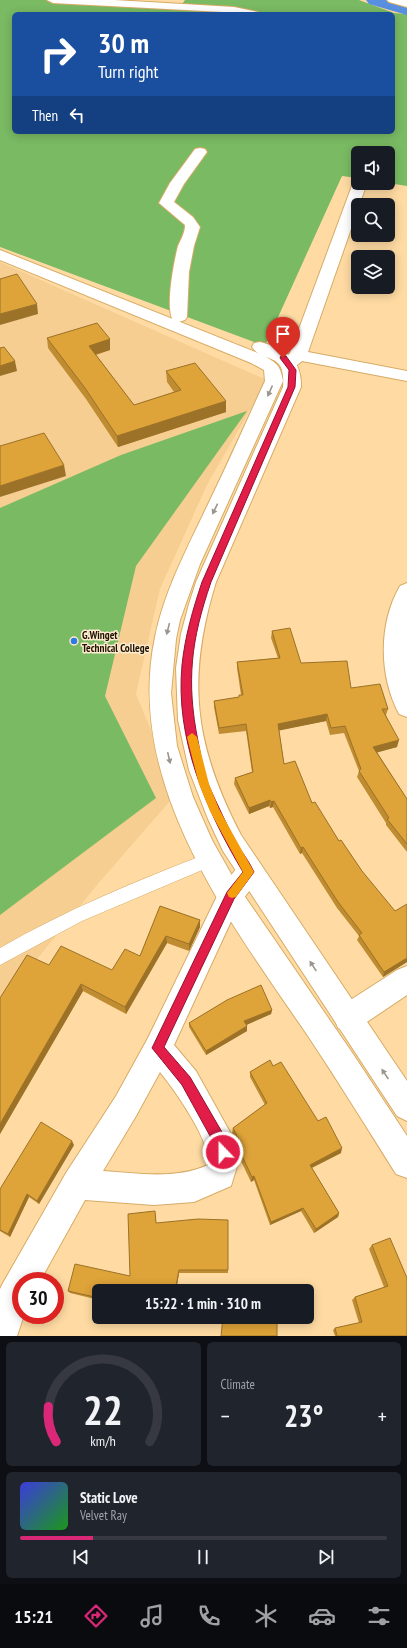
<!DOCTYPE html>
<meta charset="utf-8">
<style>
:root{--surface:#171b24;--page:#20242c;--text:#f1f3f6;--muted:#9ea1a6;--line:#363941;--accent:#db2777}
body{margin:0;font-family:"PT Sans Narrow",sans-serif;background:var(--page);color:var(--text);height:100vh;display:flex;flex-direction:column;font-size:15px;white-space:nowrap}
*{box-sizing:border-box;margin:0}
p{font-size:13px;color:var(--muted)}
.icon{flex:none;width:22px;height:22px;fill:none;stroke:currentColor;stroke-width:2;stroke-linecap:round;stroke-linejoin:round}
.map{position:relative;height:1336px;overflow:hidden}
.panel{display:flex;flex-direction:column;gap:6px;padding:6px;background:#0d0f14;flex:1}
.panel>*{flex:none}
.hud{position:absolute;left:12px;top:12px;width:383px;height:122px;border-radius:6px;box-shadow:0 2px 10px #0003;background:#1a4fa0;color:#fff;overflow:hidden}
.buttons{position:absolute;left:351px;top:146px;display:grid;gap:8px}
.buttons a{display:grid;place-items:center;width:44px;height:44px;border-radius:6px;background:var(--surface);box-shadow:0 2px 10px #0003;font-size:20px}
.speed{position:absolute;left:12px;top:1272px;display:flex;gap:8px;font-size:20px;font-weight:700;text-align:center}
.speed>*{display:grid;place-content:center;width:52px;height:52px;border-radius:50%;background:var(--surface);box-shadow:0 2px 10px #0003;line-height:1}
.speed .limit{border:6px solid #d22;background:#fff;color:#111}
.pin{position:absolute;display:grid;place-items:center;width:34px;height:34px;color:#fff;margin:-41px -17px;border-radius:50% 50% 50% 0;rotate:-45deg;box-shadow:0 0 4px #0007}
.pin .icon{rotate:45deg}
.me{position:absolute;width:44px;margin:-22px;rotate:338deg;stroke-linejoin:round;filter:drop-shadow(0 0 3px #0008)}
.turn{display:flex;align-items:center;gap:14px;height:84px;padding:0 20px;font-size:18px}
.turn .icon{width:52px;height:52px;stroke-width:2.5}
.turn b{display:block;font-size:28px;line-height:34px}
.then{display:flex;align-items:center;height:38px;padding:0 20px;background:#0003;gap:8px;font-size:15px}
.big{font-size:30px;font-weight:700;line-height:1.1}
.panel .tile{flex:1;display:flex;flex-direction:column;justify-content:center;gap:6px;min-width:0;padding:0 14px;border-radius:6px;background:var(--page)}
.panel .dial{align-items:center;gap:0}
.dial svg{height:104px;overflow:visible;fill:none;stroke:var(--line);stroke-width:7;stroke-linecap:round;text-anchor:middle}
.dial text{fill:var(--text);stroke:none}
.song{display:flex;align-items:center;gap:12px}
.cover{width:48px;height:48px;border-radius:6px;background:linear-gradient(135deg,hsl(240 70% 55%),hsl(120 70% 35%))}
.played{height:4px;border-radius:2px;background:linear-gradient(90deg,var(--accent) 20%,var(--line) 20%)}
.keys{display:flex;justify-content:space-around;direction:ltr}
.heat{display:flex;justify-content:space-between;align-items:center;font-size:22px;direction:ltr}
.panel .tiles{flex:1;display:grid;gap:6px;grid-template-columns:1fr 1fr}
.tile:last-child{grid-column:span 2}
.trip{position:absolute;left:92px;top:1284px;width:222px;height:40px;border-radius:6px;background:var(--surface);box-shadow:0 2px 10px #0003;font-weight:700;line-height:40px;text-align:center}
.menu{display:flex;height:64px;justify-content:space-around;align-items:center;background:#090b0e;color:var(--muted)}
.menu .icon{width:28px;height:28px}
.menu .current{color:var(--accent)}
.menu b{font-size:18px;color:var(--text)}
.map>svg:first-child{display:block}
.built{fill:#f6ce92}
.forest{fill:#7aba63;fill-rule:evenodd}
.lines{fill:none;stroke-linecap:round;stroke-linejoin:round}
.river{fill:#588fe1;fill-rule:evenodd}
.service-casing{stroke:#d7ab65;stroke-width:1}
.minor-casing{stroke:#d7ab65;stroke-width:2}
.secondary-casing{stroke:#d7ab65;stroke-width:2}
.service{fill:#fff;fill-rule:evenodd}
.minor{fill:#fff;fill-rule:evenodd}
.secondary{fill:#fff;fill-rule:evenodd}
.wall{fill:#bf8c31}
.shaded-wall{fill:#9b7228}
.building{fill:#dea339;stroke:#9b7228}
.oneway{fill:#9b958d}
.route{fill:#e11d48;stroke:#92132f}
.slow{fill:#f59e0b}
.poi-dot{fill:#2d79e5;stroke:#feebd0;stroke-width:1.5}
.labels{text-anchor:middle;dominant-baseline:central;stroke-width:3;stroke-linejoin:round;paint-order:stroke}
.poi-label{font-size:11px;font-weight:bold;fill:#211401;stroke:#feebd0;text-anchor:start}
</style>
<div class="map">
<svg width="407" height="1336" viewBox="0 0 407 1336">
<rect width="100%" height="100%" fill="#ffdba3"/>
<path class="built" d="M0,262L267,380L207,485L160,589L136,694L177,793L97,885L0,1005Z"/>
<g class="forest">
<path d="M0,0H48L180,7L185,0H359L394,13L407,14V186L388,183V153H358V178L342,176L265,346L0,247ZM14,14H393V132H14Z"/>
<path d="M247,411L136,566L105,696L156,798L0,915V508L121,455Z"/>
</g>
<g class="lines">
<path class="river" d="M366,0H398L407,3V15L369,4Z"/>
<g class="service-casing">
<path id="service" d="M209,853L214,855L216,860L214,865L82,921L0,965V948C66,910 138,880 209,853Z"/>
</g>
<g class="minor-casing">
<g id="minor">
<path d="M47,0H114L234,7L258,12L260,14L53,3Z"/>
<path d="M387,0H407V7L389,2Z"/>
<path d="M200,148L205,149L207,152L184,184L174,202L193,217L200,227L194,246L189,272L187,317L185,320L179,322L173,320C165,308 174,261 178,246C181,239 185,233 185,225L159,203L170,183L195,149Z"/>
<path d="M358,179V183H367L308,352L407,371V381L302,361C295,367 292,369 283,367L280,363L290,353L353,183Z"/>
<path d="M407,583V717L399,714C379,676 378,624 400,586Z"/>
<path d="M249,861L258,864L262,872L258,880L239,904L174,1045L196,1071L236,1143L239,1160L231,1186L194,1202L154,1205L85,1200L40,1281H21V1315H24L17,1336H0V1289L3,1283L66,1173L116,1096L148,1038L221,888L240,864ZM160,1072C174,1089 213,1144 208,1165C175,1180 137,1173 103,1171L136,1116Z"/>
<path d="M407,966V995L358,1028L348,1032L338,1028L334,1018L338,1008L397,970Z"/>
</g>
</g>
<g class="secondary-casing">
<g id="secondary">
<path d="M0,250L263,355C277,364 280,364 283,381L200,564L180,620L176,639L171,693L177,746L193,797L212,840L239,888L353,1054L407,1136V1178L396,1174C367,1128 338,1081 308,1036C230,922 124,784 155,637C165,588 190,543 211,498C230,459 247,420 265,381L264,370L251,363L0,260Z"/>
<path d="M260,342C285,348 302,359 301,387L216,582C186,679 194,745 241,835L407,1081V1121L397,1116L223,851L208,819L189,770L178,720L176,668L181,634L189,604L196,582L283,387C286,350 264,365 252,347L254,343Z"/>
</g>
</g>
<use href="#service" class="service"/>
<use href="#minor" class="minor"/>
<use href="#secondary" class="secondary"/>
</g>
<g class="wall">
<path d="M47,338L110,339V350L96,355L134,405L174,392L167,382L166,371L226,412L118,447L86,399L48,348Z"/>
<path d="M272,631L301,663L351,688L388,709L386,715L397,747L377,752L407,799V852L386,825V823L357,777L359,771L344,733L330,735L326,721L279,730L284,764L312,803L407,962L383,977L357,940L359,936L337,908L302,853L300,854L273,807L270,808L269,806L249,814L234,784L235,778L252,772L246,731L219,734L214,707V701L239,697L241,695L237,668V662L278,658L271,638Z"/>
<path d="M160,906L200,920V927L189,951L167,943L126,1014L83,991L0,1134V998L49,965L112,970L140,956Z"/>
<path d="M272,1010L271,1014L246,1025L247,1026V1031L206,1055L189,1027V1023Z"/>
<path d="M273,1066L318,1121L341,1153L312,1168L339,1213L338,1217L314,1233L301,1211L270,1225L254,1180L251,1182L240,1159L237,1143L232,1133L233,1128L265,1105L250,1077V1072Z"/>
<path d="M74,1145L39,1204L29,1197L10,1237L0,1231V1189Z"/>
<path d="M156,1214V1223L228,1270V1273H179L176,1291H99V1300L70,1293L68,1291L130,1276Z"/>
<path d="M372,1245L407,1336H335L333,1330L335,1328L359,1323L352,1300L355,1297L384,1287L369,1249Z"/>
</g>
<g class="shaded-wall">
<path d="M37,304L38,314L0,325V314Z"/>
<path d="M110,339V350L90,356L89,346Z"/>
<path d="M15,361L17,371L0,376V366Z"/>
<path d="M226,401V412L118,447L117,436Z"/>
<path d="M64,465L66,476L0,497V486Z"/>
<path d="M327,714L326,721L277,731L278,724Z"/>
<path d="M399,740L397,747L372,754L373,747Z"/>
<path d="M270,800L269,806L249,814V808Z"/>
<path d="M274,801L273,807L270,808L271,802Z"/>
<path d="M303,847L302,853L300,854L301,848Z"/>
<path d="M200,920V927L189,951V944Z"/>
<path d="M166,936L167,943L126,1014L125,1007Z"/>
<path d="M407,958V962L383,977L384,972Z"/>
<path d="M81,984L83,991L0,1134V1124Z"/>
<path d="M272,1010L271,1014L244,1026V1021Z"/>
<path d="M247,1026V1031L206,1055V1051Z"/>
<path d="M72,1141L74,1145L39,1204L37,1201Z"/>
<path d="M342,1148L341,1153L309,1169L310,1165Z"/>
<path d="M254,1176V1180L251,1182L252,1177Z"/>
<path d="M27,1194L29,1197L10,1237L8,1234Z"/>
<path d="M303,1208L301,1211L270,1225L271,1222Z"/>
<path d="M339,1213L338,1217L314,1233L316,1229Z"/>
<path d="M179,1270V1273L176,1291H175Z"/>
</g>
<g class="building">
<path d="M17,274L37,304L0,314V279Z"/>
<path d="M97,323L110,339L89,346L134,405L181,390L166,371L195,363L226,401L117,436L85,388L47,338Z"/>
<path d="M4,347L15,361L0,366V348Z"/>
<path d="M44,433L64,465L0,486V446Z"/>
<path d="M290,628L301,663L347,661L351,688L380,684L388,709H382L399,740L373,747L407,799V844L387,819L389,818L359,771L361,769L345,726L331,728L327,714L278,724L284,764L295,761L312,803L315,802L339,841L341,840L362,871L395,911L407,904V958L384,972L359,935L362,933L338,902L303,847L301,848L274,801L271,802L270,800L249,808L235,778L253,772L246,724L219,728L214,701L239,697V695H243L237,662L280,658L272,631Z"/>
<path d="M160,906L200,920L189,944L166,936L125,1007L81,984L0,1124V998L27,955L49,965L61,946L112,970L125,949L140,956Z"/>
<path d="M261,985L272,1010L244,1021L247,1026L206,1051L189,1023L227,1000Z"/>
<path d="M270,1060L273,1066L281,1062L318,1121L326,1117L342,1148L310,1165L339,1213L316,1229L303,1208L271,1222L254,1176L252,1177L241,1154L238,1138L233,1128L267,1103L250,1072Z"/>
<path d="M41,1122L72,1141L37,1201L27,1194L8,1234L0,1230V1189Z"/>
<path d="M155,1211L156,1223L198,1219L228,1220V1270H179L175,1291H99V1298L68,1291L75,1264L130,1276L128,1214Z"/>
<path d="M390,1238L407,1278V1336H337L335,1328L362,1322L355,1297L388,1286L372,1245Z"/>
<rect x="223" y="1290" width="53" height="1"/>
<path d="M223,1317H277V1336H221Z"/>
</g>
<defs><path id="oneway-solid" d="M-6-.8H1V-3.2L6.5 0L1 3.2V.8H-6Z"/></defs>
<g class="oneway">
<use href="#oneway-solid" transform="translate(270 391) rotate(114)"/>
<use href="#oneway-solid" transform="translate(215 509) rotate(116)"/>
<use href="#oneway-solid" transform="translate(168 629) rotate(104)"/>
<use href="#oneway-solid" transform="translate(169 758) rotate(77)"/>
<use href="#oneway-solid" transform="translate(313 966) rotate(-123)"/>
<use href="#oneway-solid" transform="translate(385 1074) rotate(-124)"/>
</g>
<path class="route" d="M281,356H286L296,370L295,387L211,582C191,640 186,681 198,741C201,756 203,772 209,786C217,804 226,823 235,841C241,851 249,861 254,872L234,899L164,1047L190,1077L226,1139L229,1152L227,1156L223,1158L219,1156L215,1145L182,1085L152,1048L227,892L243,872C206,810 175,739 182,665C185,636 193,609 202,582L288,387L289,370L280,358Z"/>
<path class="slow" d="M192,733L197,737L209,784L219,809L254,872L236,897L232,898L229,897L227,893L243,872L210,811L199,784L187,737Z"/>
<circle class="poi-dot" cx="74" cy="641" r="4"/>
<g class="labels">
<g class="poi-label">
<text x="82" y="635">G.Winget<tspan x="82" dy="13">Technical College</tspan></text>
</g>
</g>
</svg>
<div class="buttons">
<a><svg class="icon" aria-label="sound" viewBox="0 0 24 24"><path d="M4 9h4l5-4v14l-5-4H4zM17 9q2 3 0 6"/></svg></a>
<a><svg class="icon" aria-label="search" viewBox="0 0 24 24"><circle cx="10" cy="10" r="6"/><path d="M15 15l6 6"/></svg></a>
<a><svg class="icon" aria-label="layers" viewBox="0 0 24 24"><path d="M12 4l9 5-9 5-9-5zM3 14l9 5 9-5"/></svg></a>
</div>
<div class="speed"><div class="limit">30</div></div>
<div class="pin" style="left:283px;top:358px;background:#d93025"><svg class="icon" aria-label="arrive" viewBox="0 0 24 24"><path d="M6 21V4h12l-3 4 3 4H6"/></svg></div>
<svg class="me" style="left:223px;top:1152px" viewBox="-20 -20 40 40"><circle r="17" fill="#e11d48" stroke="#fff" stroke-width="3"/><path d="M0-11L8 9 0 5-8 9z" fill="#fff"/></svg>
<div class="trip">15:22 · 1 min · 310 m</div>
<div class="hud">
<div class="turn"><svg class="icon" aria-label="right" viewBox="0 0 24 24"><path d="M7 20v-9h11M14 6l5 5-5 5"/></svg><div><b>30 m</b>Turn right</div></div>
<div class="then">Then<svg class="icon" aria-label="left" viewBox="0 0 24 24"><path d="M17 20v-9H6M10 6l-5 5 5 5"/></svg></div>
</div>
</div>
<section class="panel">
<div class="tiles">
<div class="tile dial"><svg viewBox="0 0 100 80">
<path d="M14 69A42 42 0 1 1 86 69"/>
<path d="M14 69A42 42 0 0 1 8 42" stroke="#db2777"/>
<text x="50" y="56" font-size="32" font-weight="700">22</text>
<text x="50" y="72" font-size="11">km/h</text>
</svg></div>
<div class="tile"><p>Climate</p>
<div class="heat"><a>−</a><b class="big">23°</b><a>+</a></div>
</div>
<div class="tile">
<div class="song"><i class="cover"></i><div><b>Static Love</b><p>Velvet Ray</p></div></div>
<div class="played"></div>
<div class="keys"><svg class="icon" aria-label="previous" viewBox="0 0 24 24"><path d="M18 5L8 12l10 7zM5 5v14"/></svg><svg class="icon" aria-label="pause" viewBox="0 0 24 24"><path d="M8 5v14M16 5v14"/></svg><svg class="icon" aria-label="next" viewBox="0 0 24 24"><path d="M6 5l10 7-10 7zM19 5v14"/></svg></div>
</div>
</div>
</section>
<nav class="menu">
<b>15:21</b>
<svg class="icon current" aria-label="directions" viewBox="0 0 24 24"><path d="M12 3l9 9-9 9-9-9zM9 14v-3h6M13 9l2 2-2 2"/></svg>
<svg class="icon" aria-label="music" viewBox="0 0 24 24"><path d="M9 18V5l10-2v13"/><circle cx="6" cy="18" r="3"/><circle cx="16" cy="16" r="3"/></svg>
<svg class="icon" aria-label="phone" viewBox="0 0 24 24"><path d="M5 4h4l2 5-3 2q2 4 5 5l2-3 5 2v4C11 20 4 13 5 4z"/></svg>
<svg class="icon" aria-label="climate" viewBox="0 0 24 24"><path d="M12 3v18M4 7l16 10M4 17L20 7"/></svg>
<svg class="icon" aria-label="car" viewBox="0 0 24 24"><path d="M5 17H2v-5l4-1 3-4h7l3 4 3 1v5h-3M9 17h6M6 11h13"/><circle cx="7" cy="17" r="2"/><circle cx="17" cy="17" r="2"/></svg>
<svg class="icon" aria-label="filters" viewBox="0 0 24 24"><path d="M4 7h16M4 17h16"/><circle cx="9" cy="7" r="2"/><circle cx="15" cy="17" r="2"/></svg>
</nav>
